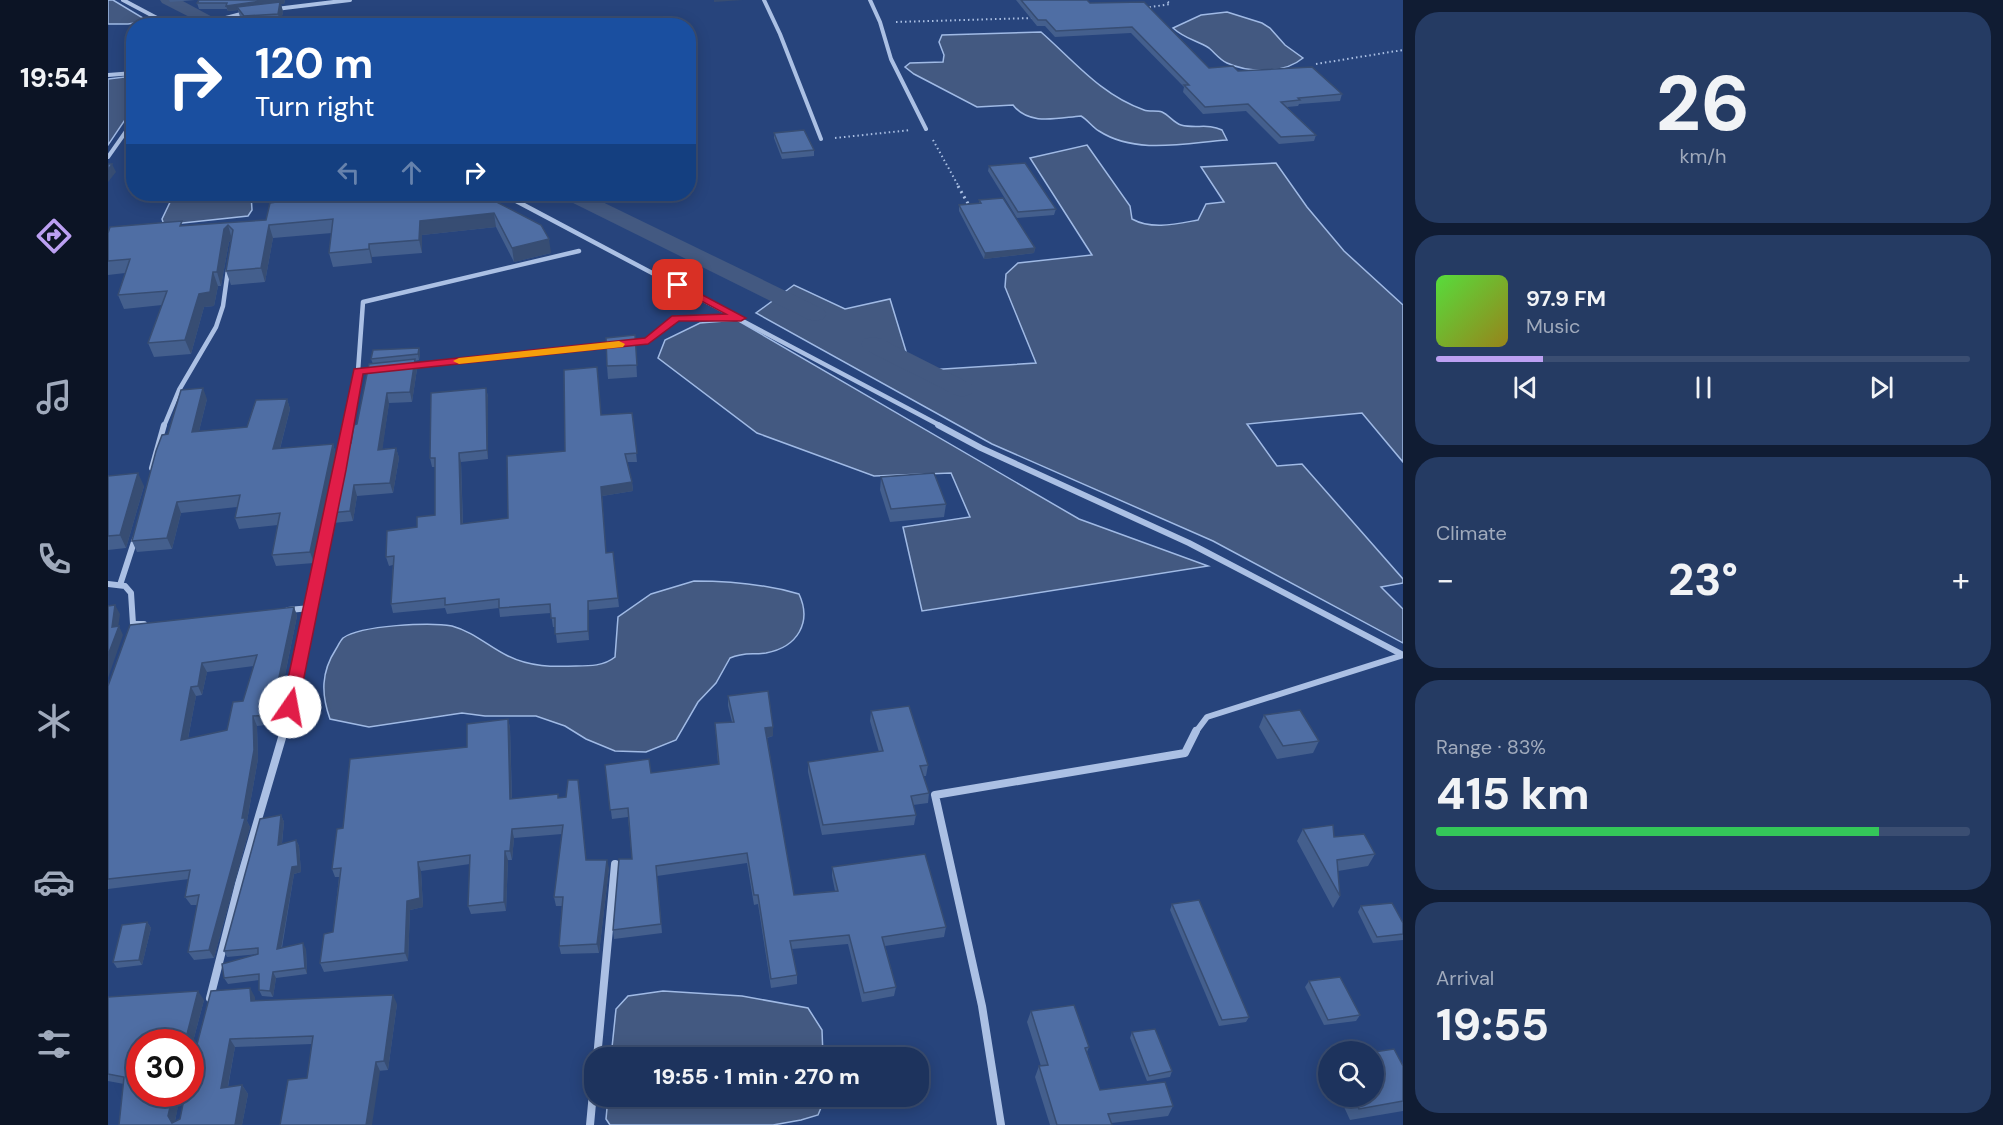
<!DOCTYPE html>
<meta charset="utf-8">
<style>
:root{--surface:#1d335d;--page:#253b63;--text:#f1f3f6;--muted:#a0aabc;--line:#3b4e72;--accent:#bca0f2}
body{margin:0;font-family:"DM Sans",sans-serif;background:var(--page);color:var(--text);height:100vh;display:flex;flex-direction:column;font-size:22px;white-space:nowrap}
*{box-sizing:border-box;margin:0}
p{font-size:20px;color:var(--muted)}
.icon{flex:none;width:33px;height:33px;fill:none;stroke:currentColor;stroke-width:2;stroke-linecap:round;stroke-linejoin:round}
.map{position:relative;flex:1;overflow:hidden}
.panel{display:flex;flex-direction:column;gap:12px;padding:12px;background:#101c33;width:600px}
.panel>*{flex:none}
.hud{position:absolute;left:18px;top:18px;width:570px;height:183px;border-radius:24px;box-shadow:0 3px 15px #0003,0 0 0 2px var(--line);background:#1a4fa0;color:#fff;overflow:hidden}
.buttons{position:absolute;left:1210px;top:1041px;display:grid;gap:12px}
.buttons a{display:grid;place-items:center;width:66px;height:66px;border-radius:50%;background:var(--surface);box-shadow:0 3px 15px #0003,0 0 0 2px var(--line);font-size:30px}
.speed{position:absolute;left:18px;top:1029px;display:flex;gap:12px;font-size:30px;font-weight:700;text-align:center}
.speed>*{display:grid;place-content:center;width:78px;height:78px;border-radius:50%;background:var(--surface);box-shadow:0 3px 15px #0003,0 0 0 2px var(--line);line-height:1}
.speed .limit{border:9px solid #d22;background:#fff;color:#111}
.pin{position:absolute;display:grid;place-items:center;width:51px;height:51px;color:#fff;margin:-26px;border-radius:12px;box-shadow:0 3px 9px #0006}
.me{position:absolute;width:66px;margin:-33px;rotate:12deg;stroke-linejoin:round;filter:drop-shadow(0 0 4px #0008)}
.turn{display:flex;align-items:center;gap:21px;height:126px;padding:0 30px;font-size:27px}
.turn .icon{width:78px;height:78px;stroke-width:2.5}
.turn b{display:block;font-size:42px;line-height:51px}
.lanes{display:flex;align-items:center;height:57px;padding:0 30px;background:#0003;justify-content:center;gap:30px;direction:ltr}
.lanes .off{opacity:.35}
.big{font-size:45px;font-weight:800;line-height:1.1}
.panel .widget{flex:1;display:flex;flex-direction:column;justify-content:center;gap:9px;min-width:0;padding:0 21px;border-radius:24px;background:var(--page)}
.panel .dial{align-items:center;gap:0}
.dial b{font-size:78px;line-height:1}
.song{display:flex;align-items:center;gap:18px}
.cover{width:72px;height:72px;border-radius:9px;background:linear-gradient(135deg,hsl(110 70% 55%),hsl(50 70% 35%))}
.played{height:6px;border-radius:3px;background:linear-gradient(90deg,var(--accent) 20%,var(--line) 20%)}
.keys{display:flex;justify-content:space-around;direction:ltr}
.heat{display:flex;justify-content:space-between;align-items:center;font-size:33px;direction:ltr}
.charge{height:9px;border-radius:4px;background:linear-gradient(90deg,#34c759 83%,var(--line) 0)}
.trip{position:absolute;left:476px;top:1047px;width:345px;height:60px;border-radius:24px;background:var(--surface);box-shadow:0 3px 15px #0003,0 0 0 2px var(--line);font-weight:800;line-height:60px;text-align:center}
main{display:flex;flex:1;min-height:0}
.tabs{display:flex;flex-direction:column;width:108px;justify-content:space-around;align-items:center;background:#0c1425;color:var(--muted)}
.tabs .icon{width:42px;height:42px}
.tabs .active{color:var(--accent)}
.tabs b{font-size:27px;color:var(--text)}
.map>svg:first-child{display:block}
.water{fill:#435981;stroke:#a0bae5;stroke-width:1.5}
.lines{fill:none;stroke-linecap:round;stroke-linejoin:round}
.canal{fill:#435981;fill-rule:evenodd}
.path-far1{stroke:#abc0e4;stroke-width:2;stroke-dasharray:1.5 3;stroke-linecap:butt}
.path{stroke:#abc0e4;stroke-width:3;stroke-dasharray:2 4;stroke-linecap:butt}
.street-far3{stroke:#abc0e4;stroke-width:4}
.street-far2{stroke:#abc0e4;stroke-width:4.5}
.street-far1{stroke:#abc0e4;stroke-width:6}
.street{stroke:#abc0e4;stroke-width:8}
.wall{fill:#445f8d;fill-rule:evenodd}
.shaded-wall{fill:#374d73}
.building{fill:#4f6ea4;stroke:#374d73;stroke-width:1.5;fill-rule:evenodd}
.route{fill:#e11d48;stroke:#92132f;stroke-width:1.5}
.slow{fill:#f59e0b}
</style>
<main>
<nav class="tabs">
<b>19:54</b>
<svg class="icon active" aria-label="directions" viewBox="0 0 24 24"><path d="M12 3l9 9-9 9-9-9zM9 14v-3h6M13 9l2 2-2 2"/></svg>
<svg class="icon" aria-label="music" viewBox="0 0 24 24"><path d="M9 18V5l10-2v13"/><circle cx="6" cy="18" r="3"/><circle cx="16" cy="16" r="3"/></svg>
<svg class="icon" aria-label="phone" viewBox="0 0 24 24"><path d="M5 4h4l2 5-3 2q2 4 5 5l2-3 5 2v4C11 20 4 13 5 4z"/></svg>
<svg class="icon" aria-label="climate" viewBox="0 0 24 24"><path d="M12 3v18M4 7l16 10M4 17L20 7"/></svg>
<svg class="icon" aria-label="car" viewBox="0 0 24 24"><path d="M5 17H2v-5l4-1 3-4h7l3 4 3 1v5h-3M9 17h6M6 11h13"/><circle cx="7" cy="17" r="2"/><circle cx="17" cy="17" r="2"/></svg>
<svg class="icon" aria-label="filters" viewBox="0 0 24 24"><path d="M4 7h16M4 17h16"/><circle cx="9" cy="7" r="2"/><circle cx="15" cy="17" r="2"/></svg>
</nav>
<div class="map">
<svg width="1295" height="1125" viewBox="0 0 1295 1125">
<rect width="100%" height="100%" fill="#27447c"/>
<g class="water">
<path d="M0,0H5L40,21L20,24H0Z"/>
<path d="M1119,12L1154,23L1162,28L1177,45L1195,58C1176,74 1141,73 1119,63C1112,60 1107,53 1101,48C1088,40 1077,39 1065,28L1093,15Z"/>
<path d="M933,32C966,61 993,95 1036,110C1041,112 1049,110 1054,112C1061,115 1066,123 1073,125C1088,129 1100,123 1114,130L1119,140C1078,143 1028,155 991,131C984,127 980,120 973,116C949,118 921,126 905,105L869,107L806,74L797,67L802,63L835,62L836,55L831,42L834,35Z"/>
<path d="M25,76V108L0,145V79Z"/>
<path d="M979,145L1022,206L1024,219C1044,230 1068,224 1090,220L1098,204L1116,202L1093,167L1168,163L1199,207L1236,251L1295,305V462L1254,413L1139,424L1169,466L1194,464L1295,579V583L1273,587L1295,609V643L1105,541L884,444L648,313L686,285L737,309L782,299L804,371L928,363L897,287L898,274L910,263L984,255L922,158Z"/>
<path d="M66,194H143L144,210L140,216L56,225L54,219Z"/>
<path d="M629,320L971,519L1100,566L814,611L795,527L862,517L843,473L766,476L649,433L550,358L557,340L592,323Z"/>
<path d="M586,581C622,581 657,584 691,594C704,622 690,647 658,653C644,655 636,652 622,658L608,683L590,702L568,740L538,752L507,751L478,739L457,726L428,716H377L354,713L261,727L222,719C213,694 213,672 228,649C230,646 232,641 235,638C253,625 323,622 344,626C366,632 381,647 400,656C422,667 445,667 468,666C482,666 496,666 507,657L510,617L543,594Z"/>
<path d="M555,991L634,996L700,1008L714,1030L715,1057H503L508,1009L520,996Z"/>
<path d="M500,1097L718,1096L710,1115L693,1120L665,1125H502L498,1119Z"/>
</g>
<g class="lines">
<g class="canal">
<path d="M52,0H73L121,26H99L54,3Z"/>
<path d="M452,194H478L715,309L719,314L715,319L707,321L699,319L455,198Z"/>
<path d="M765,337L774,339L863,384L867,389L863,394L854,397L845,394L756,349L753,344L756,339Z"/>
</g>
<g class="path-far1">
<path d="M1037,8L1062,4L1058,0"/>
<path d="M788,22L925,18"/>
<path d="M1208,64L1295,50"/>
<path d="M727,138L803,130"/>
<path d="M825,140L851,187"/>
</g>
<path class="path" d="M850,186L862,207"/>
<g class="street-far3">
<path d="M15,0L64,26"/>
<path d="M656,0L672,34L713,139"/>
<path d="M762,0L772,22L783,59L818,129"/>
<path d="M168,9L242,0"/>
<path d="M87,26L137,13"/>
<path d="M0,75L26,73"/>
<path d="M0,157L26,120"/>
</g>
<g class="street-far2">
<path d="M395,194L833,426"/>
<path d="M521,343L540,341L568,318H632"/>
<path d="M301,366L505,345"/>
<path d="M250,371L255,302L471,251"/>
<path d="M56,426L71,390L108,327L115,306L120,270"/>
<path d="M240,426L250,371L267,370"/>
</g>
<g class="street-far1">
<path d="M830,425L873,448L1081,543L1295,655"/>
<path d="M235,454L240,425"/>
<path d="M44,468L56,425"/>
<path d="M0,584L17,586L23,593L25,624H36"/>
<path d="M12,585L27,539"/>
<path d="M180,610L203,608"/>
<path d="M176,733L224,508"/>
<path d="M1087,733L1099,717L1295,655"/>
</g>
<g class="street">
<path d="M102,998L131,884L176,731"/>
<path d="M489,1058L507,864"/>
<path d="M482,1125L486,1082"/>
<path d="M893,1125L874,1006L827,795L1077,753L1088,731"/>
</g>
</g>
<g class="wall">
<path d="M61,0H87L62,2Z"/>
<path d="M91,0H177L176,4H173L175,12L172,24L147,26H139L132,17L130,10L120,11L119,9H91L89,3Z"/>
<path d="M908,0H979L982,3L1101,68L1130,71L1234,94L1232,101L1191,104L1190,106L1179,107L1208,135L1206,141L1171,144L1138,111L1095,114L1075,92L1076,87L1023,33L947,37L937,26H929Z"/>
<path d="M666,133L706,150V156L674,159L666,138Z"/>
<path d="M881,166L948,209L946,215L909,218L880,171Z"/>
<path d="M373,194L443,253L406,262L388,227L314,235V253L264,257V263L225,267L221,253L224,233L165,238L157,282L123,285L118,271L124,239L121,242L113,286H110L106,306L96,307L83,354L46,357L40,343L54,305L16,309L10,295L17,273L0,275V233L158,220Z"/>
<path d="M871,200L927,248L926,253L876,259L851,211V205L871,203Z"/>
<path d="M527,335L529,377L500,379L499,366Z"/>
<path d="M311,348L312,354L311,360L307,361L309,369L304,402L281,403L274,449L288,448L291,458L285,493L249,496L245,521L225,523L222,513L243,443L249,424L265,364L263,359Z"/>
<path d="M378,388L380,397V459L353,462L355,524L400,518L457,451L493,415L524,413L529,462H519L524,482L525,491L494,496L498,553L505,552L511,607L481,610V640L449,643L447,627H445L443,613L392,617L391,608L339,614L337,608L285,613L283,604L285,565L281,566L278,557L309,527L327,515V467H324L322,458Z"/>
<path d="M99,399L91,431L139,427L179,399L182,409L172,449L225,444L228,455L206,563L168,566L164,555L170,525L131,529L127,518L129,507L73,513L64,549L29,552L24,541L60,434Z"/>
<path d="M0,476L36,486L18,548L0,550Z"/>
<path d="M773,477L838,504L836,517L782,522L772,490Z"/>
<path d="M186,607L189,616L167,724L149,726L150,759L139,821L142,827L106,958L86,960L80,952L89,905H83L77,897L81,879L0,889V686ZM146,666L135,701L119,730L80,739L88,696L94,695L99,672Z"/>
<path d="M620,696L665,736L659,738L686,895L727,891L724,876V867L838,927L836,937L777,946L788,987L786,996L754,1002L740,944L684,949L689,975V984L663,988L650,904L646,905L639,863L549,876L554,933L506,939L505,930L524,859L520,817L504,819L497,765L543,773L610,764L607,723L624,722L620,706Z"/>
<path d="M763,711L820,765L818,776H815L821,793L820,803L805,805L808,815L806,825L714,835L700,772V762L771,752L762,721Z"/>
<path d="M1156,715L1211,741L1205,753L1169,759L1151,727Z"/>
<path d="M400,719L402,728L404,799L458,797L471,789L478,860L501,868L491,953L453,954L451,946L454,906H448L446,897L454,834L406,838L404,860H400L398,911L363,914L360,906L362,864L313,871L315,907L302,910L300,961L216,972L212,963L225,932L231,877H227L224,869L235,828Z"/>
<path d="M173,815L176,822L174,844L188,840L191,846L193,872L186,874L174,948L198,949L199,974L168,978L165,997L154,996L151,990V980L120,984L116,978L150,954L119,957L116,951Z"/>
<path d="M1195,829L1226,837L1267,854L1260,866L1230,871L1232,896L1225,908L1189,841Z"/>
<path d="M1064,904L1141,1017L1138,1022L1111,1026L1062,910Z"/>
<path d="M1253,906L1295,923V940L1265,943L1250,912Z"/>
<path d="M39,922L43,928L34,965L9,968L5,962Z"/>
<path d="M1201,981L1252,1015L1248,1021L1216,1025L1197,987Z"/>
<path d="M0,997L96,1000L82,1053V1042L67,1121L72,1119L147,997V1000L289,1004L280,1070L199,1078L204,1044L127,1047L120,1087L134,1085L140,1094L134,1125H11L16,1084L0,1081Z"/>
<path d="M923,1011L981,1047L979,1052L992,1090L1065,1106L1060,1116L1004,1123V1125H942L927,1077L931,1066H933L919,1022Z"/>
<path d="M1024,1032L1064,1071L1062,1077L1039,1081L1022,1038Z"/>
<path d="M1221,1065V1076L1218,1070Z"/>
<path d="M1295,1066V1111L1242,1120L1231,1096H1266Z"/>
<path d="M738,1096H775V1098L774,1103L740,1107Z"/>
</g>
<g class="shaded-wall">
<path d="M160,0H177L176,4H173L175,12L172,24L170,14L129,7L130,10L120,11L118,6Z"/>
<path d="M606,0H635L606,2Z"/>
<path d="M4,164L8,172L0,182V170Z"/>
<path d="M386,213L388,227L314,235V253L311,240L312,221Z"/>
<path d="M120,225L124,239L121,242L113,286L109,272L116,229Z"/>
<path d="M161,225L165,238L157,282L153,268Z"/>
<path d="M441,239L443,253L406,262L404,248Z"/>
<path d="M261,244L264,257V263L261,249Z"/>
<path d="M927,248L926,253L876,259L877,253Z"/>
<path d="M105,272L110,286L106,306L96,307L83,354L77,340L91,294Z"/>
<path d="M311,348L312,354L311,360L310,354Z"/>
<path d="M307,359L309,369L304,402L302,392Z"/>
<path d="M95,388L99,399L88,443L84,432Z"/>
<path d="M378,388L380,397V459L379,450Z"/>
<path d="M279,393L281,403L273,460L270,450Z"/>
<path d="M179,399L182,409L169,460L165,449Z"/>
<path d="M225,444L228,455L206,563L202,552Z"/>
<path d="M288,448L291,458L285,493L282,483Z"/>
<path d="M351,453L353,462L355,533L353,524Z"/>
<path d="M30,473L36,486L18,548L12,535Z"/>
<path d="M524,482L525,491L494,496L493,487Z"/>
<path d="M246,485L249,496L245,521L242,511Z"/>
<path d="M69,502L73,513L64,549L59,538Z"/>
<path d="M480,601L481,610V640L480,631Z"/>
<path d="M7,605L12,614L10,628L11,626L15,635L0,678V655Z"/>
<path d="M186,607L189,616L167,724L163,715Z"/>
<path d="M94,663L99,672L94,695L90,686Z"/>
<path d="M83,687L88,696L78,749L73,740Z"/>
<path d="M145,716L149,726L150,759L139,821L142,827L106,958L101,950L134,818Z"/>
<path d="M400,719L402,728L404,808L402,799Z"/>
<path d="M665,727V736L657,738V728Z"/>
<path d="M173,815L176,822L173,851L170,845Z"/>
<path d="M404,829L406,838L404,860L402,851Z"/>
<path d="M188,840L191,846L193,872L186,874L172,955L169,949Z"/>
<path d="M397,851L400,860L398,911L396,902Z"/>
<path d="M499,860L501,868L491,953L489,944Z"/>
<path d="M310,862L313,871L315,907L302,910L300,961L297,953L299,901Z"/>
<path d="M39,922L43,928L34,965L31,960Z"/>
<path d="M195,943L198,949L199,974L197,968Z"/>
<path d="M165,972L168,978L165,997L162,991Z"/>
<path d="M142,988L147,997L148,1009L143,1001Z"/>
<path d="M90,991L96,1000L82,1053V1042H77Z"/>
<path d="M285,995L289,1004L280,1070L276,1061Z"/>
<path d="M122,1039L127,1047L118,1096L113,1088Z"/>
<path d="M268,1062L272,1071L264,1125H258Z"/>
<path d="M134,1085L140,1094L134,1125H127Z"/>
<path d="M65,1094H73L66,1125L60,1116Z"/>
</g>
<g class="building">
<path d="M91,0H160L118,6L119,3H89Z"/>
<path d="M913,0H979L982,3L1036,2L1101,68L1125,66L1130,71L1204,67L1234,94L1190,98L1192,100L1173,102L1208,135L1173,137L1140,104L1097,107L1076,85H1081L1024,27L948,31L938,20H930Z"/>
<path d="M172,2L170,14L136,16L129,7Z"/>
<path d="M696,130L706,150L674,153L666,133Z"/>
<path d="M917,163L948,209L910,212L881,166Z"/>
<path d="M0,164H4L0,170Z"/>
<path d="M171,194H373L433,225L441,239L404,248L386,213L312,221L311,240L261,244V249L221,253L225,219L161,225L153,268L118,271L125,230L120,225L116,229L109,272H105L102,292L91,294L77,340L40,343L59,291L10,295L22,259L0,261V233L2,227L74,221L72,226L158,220L162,203L168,202Z"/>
<path d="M895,198L927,248L877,253L851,205L873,203L871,200Z"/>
<path d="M527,335L529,365L499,366L498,338Z"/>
<path d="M311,348L310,354L263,359L265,350Z"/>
<path d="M307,359L302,392L279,393L270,450L288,448L282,483L246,485L242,511L222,513L236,443H243L246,425L249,424L261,364Z"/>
<path d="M489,367L493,415L524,413L529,453L517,454L524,482L493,487L498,553L505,552L510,598L480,601V631L447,634V618H443L442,604L391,608V599L337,605V598L283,604L286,556L278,557L279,531L309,527V517L327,515V458H322L323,393L378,388L379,450L351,453L353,524L400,518L399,456L457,451L456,370Z"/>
<path d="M95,388L84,432L139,427L148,400L179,399L165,449L225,444L202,552L164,555L172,513L127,518L132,495L69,502L59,538L24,541L48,451L54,435L60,434L73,390Z"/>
<path d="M30,473L12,535L0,536V476Z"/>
<path d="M826,473L838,504L783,509L773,477Z"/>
<path d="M7,605L4,627L11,626L0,655V606Z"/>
<path d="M186,607L163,715L145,716L146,750L134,818H137L101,950L80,952L91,895L77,897L82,870L0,879V686L22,625ZM149,655L135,701L125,702L119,730L73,740L83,687L90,686L94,663Z"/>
<path d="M660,691L665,727L657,728L686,895L730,891L724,867L817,854L838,927L774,937L788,987L756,993L741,935L682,941L689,975L663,979L650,895H646L639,853L548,866L553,924L505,930L511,859H524L520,808L502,810L497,765L541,759L543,773L611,764L607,723L626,722L620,696Z"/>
<path d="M801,706L820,765L812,766L821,793L803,796L808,815L715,825L700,762L775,751L763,711Z"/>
<path d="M1192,710L1211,741L1175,746L1156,715Z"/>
<path d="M400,719L402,799L450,794V798L458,797L460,780H470L478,860H499L489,944L451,946L455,897H446L455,825L404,829L402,851H397L396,902L360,906L362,855L310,862L312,898L299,901L297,953L212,963L216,934L225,932L233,868L224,869L229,829L235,828L242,759L359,747V724Z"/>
<path d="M173,815L170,845L188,840L190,866L184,867L169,949L195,943L197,968L165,972L162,991L151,990V974L116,978L114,964L150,954V948L116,951L152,819Z"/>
<path d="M1225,825L1226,837L1256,834L1267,854L1229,860L1232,896L1195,829Z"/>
<path d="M1091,900L1141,1017L1114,1020L1064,904Z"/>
<path d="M1284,903L1295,923V934L1269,937L1253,906Z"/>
<path d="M39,922L31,960L5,962L14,925Z"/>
<path d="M1232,977L1252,1015L1220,1020L1201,981Z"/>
<path d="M142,988L143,1001L285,995L276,1061L268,1062L258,1125H172L180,1080L199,1078L205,1036L122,1039L113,1088L134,1085L127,1125H11L16,1077L0,1074V997L90,991L77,1042H32V1094H65L60,1116L64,1123L72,1119L77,1094H82V1071L103,991Z"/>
<path d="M966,1005L981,1047L977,1048L992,1090L1057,1082L1065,1106L1000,1114L1004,1125H949L931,1066L940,1065L923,1011Z"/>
<path d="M1047,1029L1064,1071L1041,1076L1024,1032Z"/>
<path d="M1286,1049L1295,1066V1101L1251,1109L1245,1096H1266V1052Z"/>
<path d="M740,1096H775V1098L740,1101Z"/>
</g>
<path class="route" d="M570,282L638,318L633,321H571L540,344L255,374L238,470L190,707L187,712H177L174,707L246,369L537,338L564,316L618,314L567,287L565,285Z"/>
<path class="slow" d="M511,341L517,344L515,347L351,364L345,361L351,358Z"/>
</svg>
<div class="buttons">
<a><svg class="icon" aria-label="search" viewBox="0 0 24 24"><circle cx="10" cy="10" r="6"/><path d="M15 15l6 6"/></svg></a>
</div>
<div class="speed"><div class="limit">30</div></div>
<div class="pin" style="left:570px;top:285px;background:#d93025"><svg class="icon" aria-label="arrive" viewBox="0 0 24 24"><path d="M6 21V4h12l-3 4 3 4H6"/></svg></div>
<svg class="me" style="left:182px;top:707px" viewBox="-20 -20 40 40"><circle r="19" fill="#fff"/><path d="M0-13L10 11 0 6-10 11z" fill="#e11d48"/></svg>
<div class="trip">19:55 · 1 min · 270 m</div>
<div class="hud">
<div class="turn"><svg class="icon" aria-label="right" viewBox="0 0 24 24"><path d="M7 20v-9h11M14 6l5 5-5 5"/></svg><div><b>120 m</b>Turn right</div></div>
<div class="lanes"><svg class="icon off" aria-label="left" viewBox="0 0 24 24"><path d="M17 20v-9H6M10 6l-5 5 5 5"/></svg><svg class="icon off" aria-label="ahead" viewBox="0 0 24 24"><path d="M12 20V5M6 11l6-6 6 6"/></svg><svg class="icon" aria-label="right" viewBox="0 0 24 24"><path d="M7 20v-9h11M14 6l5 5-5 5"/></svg></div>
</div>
</div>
<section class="panel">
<div class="widget dial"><b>26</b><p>km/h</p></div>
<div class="widget">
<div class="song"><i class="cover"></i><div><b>97.9 FM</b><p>Music</p></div></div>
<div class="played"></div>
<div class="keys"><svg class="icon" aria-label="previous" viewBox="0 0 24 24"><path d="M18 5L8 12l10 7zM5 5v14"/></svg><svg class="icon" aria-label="pause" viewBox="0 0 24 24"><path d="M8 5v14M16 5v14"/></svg><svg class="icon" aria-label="next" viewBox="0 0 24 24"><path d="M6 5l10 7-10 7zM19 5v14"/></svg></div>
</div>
<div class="widget"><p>Climate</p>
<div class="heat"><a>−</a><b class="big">23°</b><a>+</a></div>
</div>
<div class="widget"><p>Range · 83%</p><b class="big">415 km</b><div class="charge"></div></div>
<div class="widget"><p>Arrival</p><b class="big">19:55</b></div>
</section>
</main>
